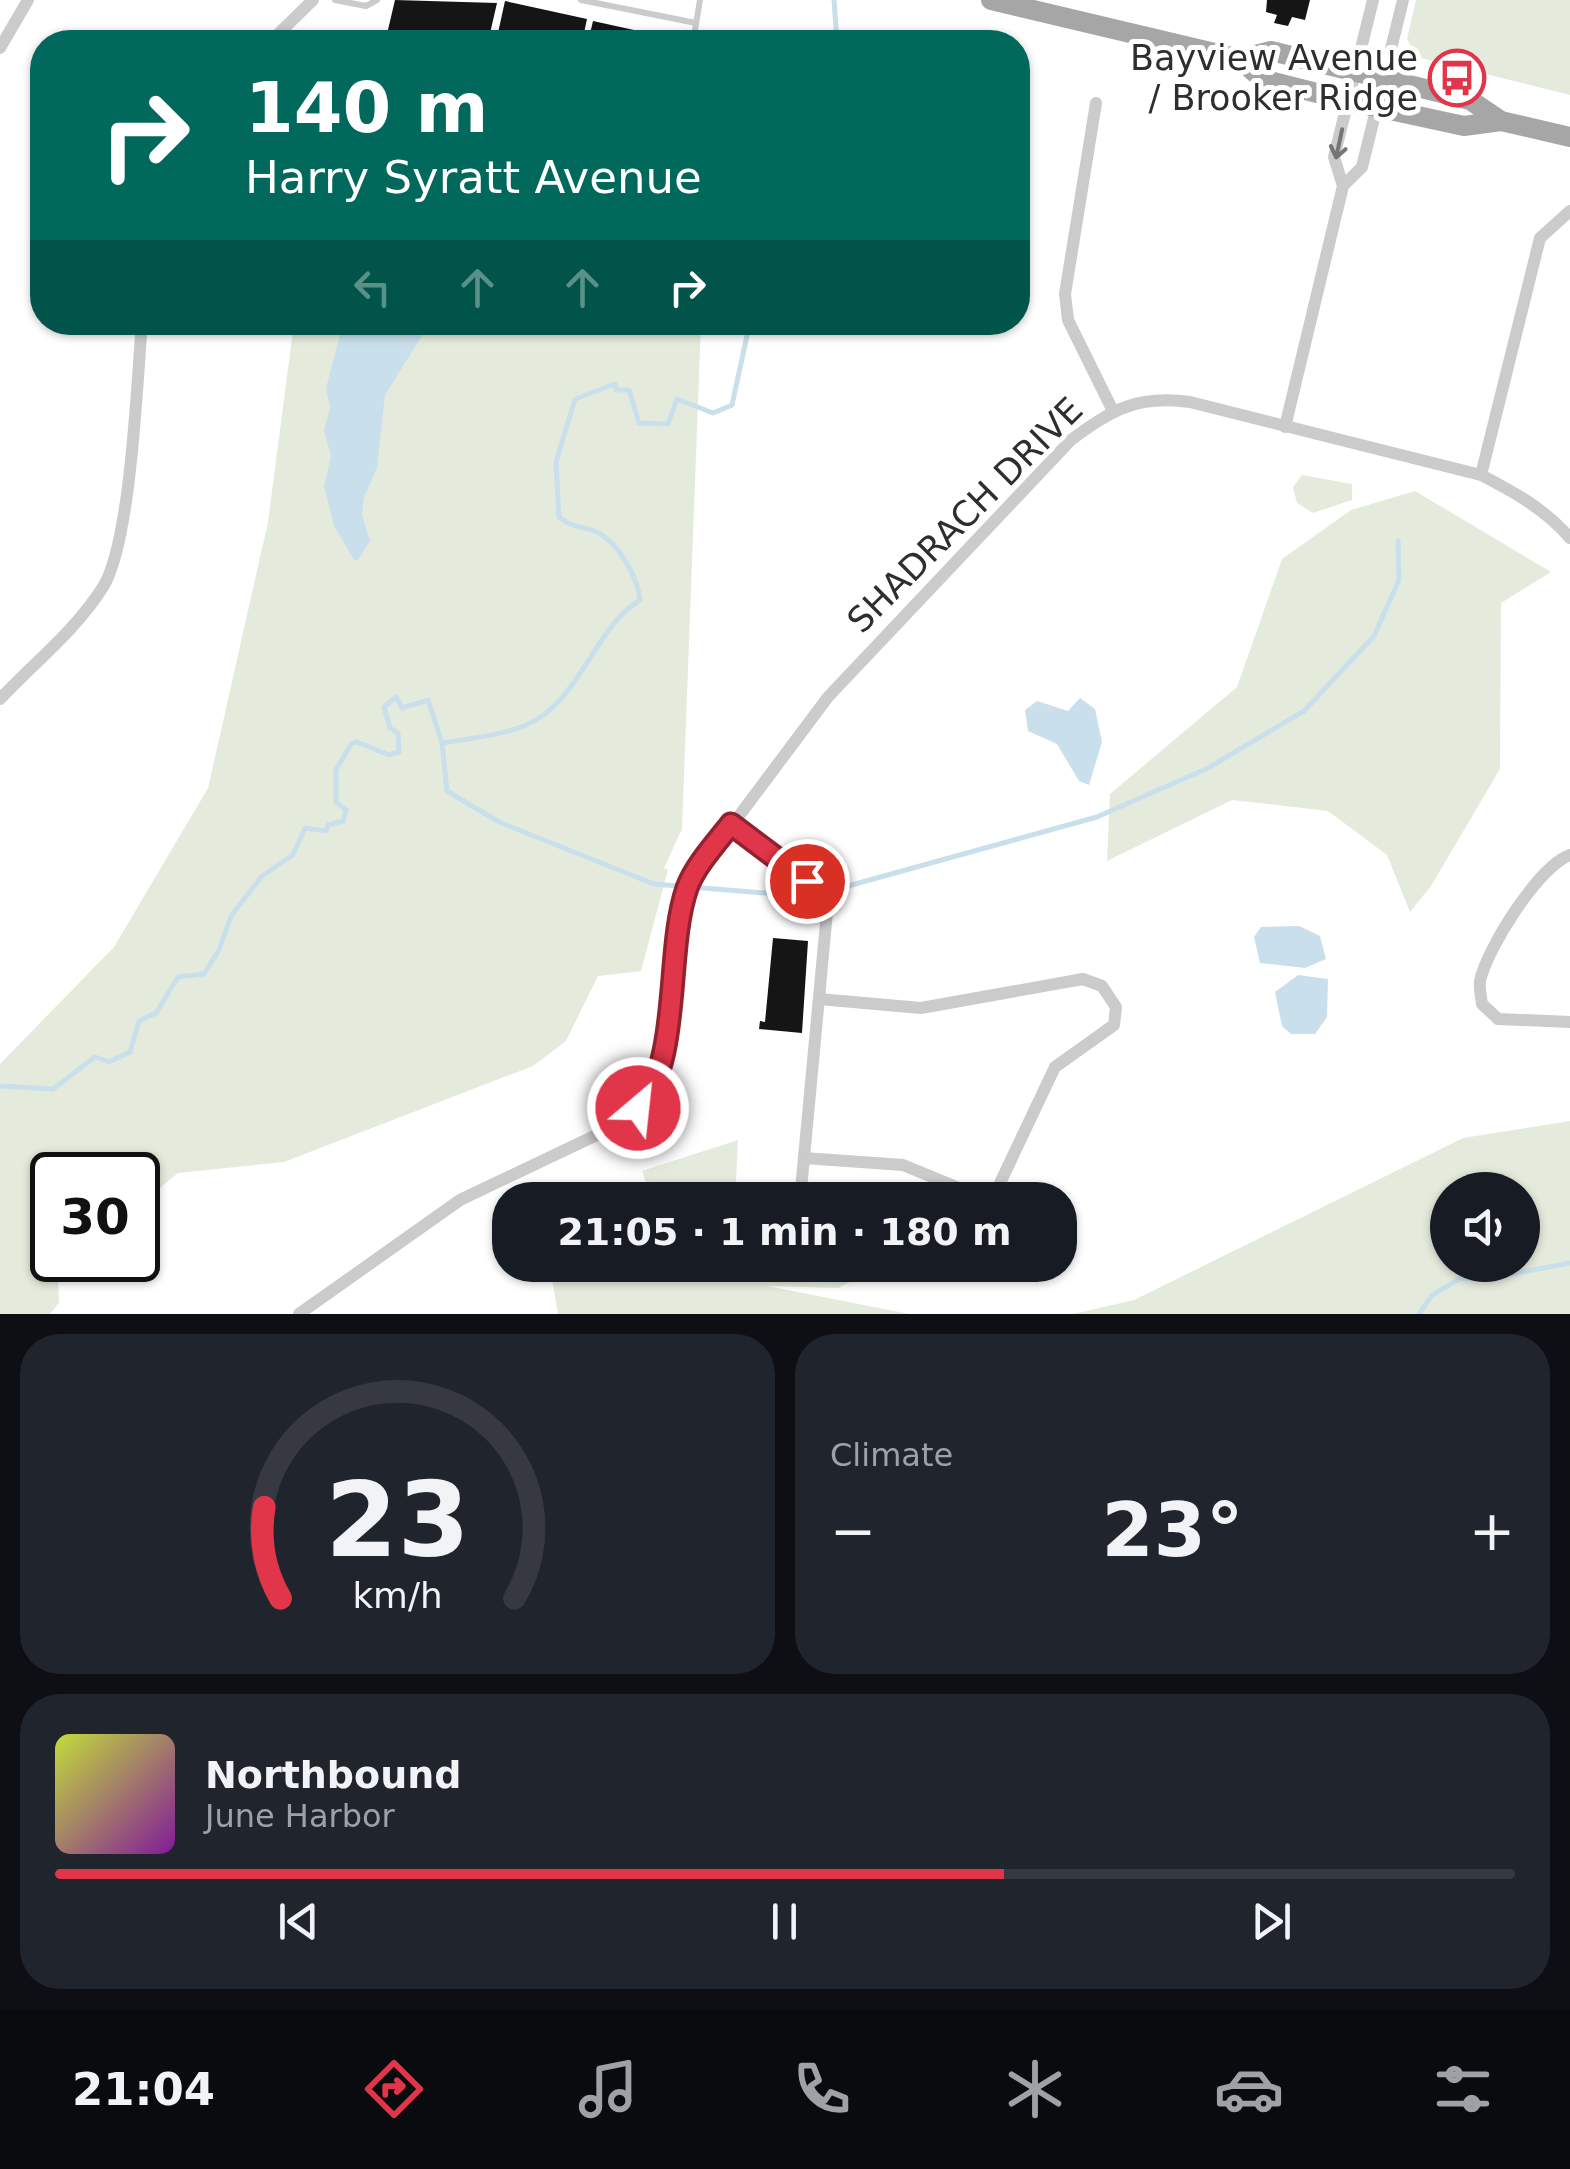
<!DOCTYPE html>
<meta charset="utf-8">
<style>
:root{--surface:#171b24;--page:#20242c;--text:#f1f3f6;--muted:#9ea1a6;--line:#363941;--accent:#e13549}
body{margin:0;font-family:"DejaVu Sans",sans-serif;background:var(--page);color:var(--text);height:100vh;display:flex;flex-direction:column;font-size:38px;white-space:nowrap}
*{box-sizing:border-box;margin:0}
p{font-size:32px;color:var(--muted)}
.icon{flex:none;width:55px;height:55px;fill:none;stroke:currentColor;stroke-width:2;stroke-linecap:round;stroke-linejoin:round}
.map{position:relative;height:1314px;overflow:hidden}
.side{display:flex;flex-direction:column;gap:20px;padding:20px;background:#0d0f14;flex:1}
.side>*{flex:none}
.guide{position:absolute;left:30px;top:30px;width:1000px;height:305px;border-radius:40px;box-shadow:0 2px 8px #0004;background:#00695c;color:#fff;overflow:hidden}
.fabs{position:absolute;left:1430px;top:1172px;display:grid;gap:20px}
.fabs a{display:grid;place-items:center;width:110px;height:110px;border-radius:50%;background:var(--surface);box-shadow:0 2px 8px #0004;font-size:50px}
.speed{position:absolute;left:30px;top:1152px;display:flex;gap:20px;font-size:50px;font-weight:700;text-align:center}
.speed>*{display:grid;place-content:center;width:130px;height:130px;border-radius:50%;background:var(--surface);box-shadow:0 2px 8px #0004;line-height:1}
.speed .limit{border:5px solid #111;border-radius:15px;background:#fff;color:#111}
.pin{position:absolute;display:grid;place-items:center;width:85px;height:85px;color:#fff;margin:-42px;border:5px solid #fff;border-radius:50%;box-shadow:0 2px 10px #0007}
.me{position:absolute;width:110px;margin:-55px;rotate:28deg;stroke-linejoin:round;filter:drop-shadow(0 0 8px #0008)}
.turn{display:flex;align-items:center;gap:35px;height:210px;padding:0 50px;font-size:45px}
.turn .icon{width:130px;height:130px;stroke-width:2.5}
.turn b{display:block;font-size:70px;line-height:85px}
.lanes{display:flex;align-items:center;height:95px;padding:0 50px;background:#0003;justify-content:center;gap:50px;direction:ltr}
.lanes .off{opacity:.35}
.big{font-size:75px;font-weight:700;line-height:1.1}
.side .widget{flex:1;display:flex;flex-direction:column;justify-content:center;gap:15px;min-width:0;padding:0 35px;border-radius:40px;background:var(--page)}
.side .dial{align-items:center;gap:0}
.dial svg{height:260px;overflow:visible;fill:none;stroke:var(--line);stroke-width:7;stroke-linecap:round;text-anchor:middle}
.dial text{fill:var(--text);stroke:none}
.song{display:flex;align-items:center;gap:30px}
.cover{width:120px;height:120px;border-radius:15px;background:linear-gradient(135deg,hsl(70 70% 55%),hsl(290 70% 35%))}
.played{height:10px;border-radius:5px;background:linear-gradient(90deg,var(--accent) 65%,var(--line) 65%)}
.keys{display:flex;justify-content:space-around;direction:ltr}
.heat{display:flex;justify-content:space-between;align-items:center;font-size:55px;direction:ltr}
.side .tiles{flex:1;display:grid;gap:20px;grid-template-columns:1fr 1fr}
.widget:last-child{grid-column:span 2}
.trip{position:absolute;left:492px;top:1182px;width:585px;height:100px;border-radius:40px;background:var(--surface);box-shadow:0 2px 8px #0004;font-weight:700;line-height:100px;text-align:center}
.tabs{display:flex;height:160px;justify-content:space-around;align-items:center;background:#090b0e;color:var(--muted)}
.tabs .icon{width:70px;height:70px}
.tabs .current{color:var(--accent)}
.tabs b{font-size:45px;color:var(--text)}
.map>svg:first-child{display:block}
.green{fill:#e5ebdc;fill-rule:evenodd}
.water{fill:#c9dfeb}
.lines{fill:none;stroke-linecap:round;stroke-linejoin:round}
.stream{stroke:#c9dfeb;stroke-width:5}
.building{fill:#151515}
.service{stroke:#cbcbcb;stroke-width:6}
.minor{stroke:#cbcbcb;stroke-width:12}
.primary{stroke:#a6a6a6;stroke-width:20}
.oneway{stroke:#757575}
.route-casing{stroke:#92222f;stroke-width:25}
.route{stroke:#e13549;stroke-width:18}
.labels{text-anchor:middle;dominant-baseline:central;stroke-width:10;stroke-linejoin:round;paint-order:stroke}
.poi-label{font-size:35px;fill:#2e2e2e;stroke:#fff;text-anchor:end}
.street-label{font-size:35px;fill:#2e2e2e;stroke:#fff}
</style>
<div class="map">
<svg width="1570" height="1314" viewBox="0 0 1570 1314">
<rect width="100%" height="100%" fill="#fff"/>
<g class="green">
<path d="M1416,0H1570V95L1417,57L1407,39Z"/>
<path d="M294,323H701L682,829L664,868L668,870L641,971L598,976L566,1041L533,1066L284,1162L178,1173L138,1206V1175H52V1260H74L58,1275L59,1303L50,1314H0V1064L114,947L208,788L268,522Z"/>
<path d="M1302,475L1352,484V500L1313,513L1297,503L1293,487Z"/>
<path d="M1415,491L1551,572L1501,603L1500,769L1431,886L1410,912L1387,855L1328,811L1232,800L1107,861L1110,794L1237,687L1282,559L1351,510Z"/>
<path d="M1570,1121V1314H1073L1134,1300L1463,1138ZM1448,1190H1522V1265H1448Z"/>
<path d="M738,1140L735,1200H652L642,1171Z"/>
<path d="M572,1265H885L838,1288L767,1286L910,1314H558L552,1279Z"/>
</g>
<g class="water">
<path d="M343,323H430L385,395L377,468L364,497L362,515L370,541L358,560H354L334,526L324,486L331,456L324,430L330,408L326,388Z"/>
<path d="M1080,698L1095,709L1102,742L1089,785L1079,781L1057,744L1028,731L1025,710L1037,701L1068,711Z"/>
<path d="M1299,926L1320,936L1326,959L1305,968L1260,963L1254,937L1261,927Z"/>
<path d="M1298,975L1328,979L1327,1017L1315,1034H1291L1282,1026L1275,992Z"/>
</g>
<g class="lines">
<g class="stream">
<path d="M834,0L837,42"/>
<path d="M442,743C468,738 501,736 526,725C580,702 593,629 640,600C638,578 618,542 597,532C583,526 572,528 559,517L556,462L575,399L615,384L616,390H629L639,423L668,424L677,399L713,413L732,405L748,331L774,322"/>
<path d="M0,1086L53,1089L95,1057L109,1062L130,1052L139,1021L156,1013L178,977L204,974L219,950L231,916L262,876L293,855L305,828L326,831L328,825L343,821L346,810L336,802V770L351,744L357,742L389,755L399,752L398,733L390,728L384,707L396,697L402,708L428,700L442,743L447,791L499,822L654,884L765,893L848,886L1097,817L1208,768L1304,711L1374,636L1399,580L1398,541"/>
<path d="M1419,1314L1432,1295L1461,1278L1485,1279L1570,1263"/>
</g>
</g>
<g class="building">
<path d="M395,0L497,3L488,42L455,37L454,42H426L387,34Z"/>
<path d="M1267,0H1310L1305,20L1292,17L1288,26L1274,23L1277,15L1266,12Z"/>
<path d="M505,1L587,19L582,42H496Z"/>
<path d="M593,21L675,39L674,42H588Z"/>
<path d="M773,938L808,941L802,1033L759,1029L760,1021L765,1022Z"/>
</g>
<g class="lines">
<g class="service">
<path d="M335,0L366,6L377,0"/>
<path d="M581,0L696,23"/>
<path d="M693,42L700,0"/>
</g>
<g class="minor">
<path d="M270,42L313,0"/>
<path d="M0,48L28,0"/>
<path d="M1096,103L1065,294L1068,320L1112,409"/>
<path d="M1343,186L1334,157L1373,0"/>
<path d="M1285,427L1343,186L1362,167L1403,0"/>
<path d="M1481,475L1540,238L1570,211"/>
<path d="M0,699C36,661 75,631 103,587C131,542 137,381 142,322"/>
<path d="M731,823L807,881L827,912L800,1200"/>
<path d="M1570,855C1539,866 1487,948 1480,981C1479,987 1481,997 1482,1004L1498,1019L1570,1022"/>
<path d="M819,999L921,1008L1083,979L1102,986L1116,1007L1114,1025L1055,1067L992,1200"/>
<path d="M804,1158L903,1165L988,1200"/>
<path d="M299,1314L460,1200L624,1122L652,1093L662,1058L674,936L688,884L828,697L1071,440C1113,409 1137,395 1190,402L1481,475C1514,492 1545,509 1570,538"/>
</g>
<g class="primary">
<path d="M991,0L1240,59L1271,51L1470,100L1501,121L1570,137"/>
<path d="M1240,59L1262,79L1348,101L1464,126L1501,121"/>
</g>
</g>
<defs><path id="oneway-shaft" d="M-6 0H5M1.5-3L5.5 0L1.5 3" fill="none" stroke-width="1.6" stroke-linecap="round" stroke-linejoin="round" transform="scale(2.5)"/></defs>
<use class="oneway" href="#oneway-shaft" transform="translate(1339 144) rotate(102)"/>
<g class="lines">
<g class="route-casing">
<path id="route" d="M638,1108C682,1062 665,951 687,888C695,866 716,843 731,824L807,881"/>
</g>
<use href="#route" class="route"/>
</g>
<defs>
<g id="bus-ring" transform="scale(2.875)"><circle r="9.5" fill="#fff" stroke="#e13549" stroke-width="1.5"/><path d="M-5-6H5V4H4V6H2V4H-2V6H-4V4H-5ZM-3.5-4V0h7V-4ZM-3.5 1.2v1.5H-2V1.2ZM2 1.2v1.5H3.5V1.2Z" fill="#e13549"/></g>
</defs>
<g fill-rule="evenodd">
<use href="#bus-ring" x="1457" y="78"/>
</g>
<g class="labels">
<g class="poi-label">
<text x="1418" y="58">Bayview Avenue<tspan x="1418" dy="40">/ Brooker Ridge</tspan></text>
</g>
<g class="street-label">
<text transform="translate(965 515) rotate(-45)">SHADRACH DRIVE</text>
</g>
</g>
</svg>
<div class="fabs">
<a><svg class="icon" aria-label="sound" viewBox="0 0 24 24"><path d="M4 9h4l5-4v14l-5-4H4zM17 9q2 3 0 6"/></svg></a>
</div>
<div class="speed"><div class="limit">30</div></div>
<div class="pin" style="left:807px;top:881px;background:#d93025"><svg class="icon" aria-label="arrive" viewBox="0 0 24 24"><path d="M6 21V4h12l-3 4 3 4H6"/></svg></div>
<svg class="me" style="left:638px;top:1108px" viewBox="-20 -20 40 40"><circle r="17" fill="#e13549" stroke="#fff" stroke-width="3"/><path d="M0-11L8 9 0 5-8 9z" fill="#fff"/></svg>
<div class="trip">21:05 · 1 min · 180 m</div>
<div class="guide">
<div class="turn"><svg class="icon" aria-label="right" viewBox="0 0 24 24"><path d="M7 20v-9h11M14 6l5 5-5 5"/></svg><div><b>140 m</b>Harry Syratt Avenue</div></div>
<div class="lanes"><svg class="icon off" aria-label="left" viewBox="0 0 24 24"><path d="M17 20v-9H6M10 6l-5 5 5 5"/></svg><svg class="icon off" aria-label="ahead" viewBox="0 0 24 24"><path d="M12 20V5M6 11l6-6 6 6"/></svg><svg class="icon off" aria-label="ahead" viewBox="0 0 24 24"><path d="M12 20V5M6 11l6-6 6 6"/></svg><svg class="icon" aria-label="right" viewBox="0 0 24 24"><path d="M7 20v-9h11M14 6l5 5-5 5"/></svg></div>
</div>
</div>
<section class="side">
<div class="tiles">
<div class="widget dial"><svg viewBox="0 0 100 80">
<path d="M14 69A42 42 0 1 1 86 69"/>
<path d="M14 69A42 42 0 0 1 9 41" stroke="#e13549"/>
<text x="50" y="56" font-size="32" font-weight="700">23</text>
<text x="50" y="72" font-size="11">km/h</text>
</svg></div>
<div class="widget"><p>Climate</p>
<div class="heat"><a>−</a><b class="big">23°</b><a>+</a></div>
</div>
<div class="widget">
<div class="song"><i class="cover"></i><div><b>Northbound</b><p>June Harbor</p></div></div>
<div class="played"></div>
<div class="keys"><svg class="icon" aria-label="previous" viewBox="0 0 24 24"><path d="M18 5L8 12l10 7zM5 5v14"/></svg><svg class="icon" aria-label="pause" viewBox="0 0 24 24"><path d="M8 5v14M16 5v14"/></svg><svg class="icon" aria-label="next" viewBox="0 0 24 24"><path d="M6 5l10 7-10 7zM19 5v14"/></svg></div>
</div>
</div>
</section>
<nav class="tabs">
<b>21:04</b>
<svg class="icon current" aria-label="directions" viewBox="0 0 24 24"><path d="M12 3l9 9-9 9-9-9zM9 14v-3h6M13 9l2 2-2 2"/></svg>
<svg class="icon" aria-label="music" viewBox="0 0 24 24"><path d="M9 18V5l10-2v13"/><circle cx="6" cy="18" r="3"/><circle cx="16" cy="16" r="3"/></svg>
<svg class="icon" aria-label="phone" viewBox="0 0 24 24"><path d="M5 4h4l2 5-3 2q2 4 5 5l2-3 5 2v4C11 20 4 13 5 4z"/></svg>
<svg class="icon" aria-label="climate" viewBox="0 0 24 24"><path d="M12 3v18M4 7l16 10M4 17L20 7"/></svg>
<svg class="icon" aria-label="car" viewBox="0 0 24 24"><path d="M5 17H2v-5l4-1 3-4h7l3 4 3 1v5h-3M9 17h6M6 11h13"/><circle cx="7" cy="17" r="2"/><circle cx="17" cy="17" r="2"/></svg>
<svg class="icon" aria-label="filters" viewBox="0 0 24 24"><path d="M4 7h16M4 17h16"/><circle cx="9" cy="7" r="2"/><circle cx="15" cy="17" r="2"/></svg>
</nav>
